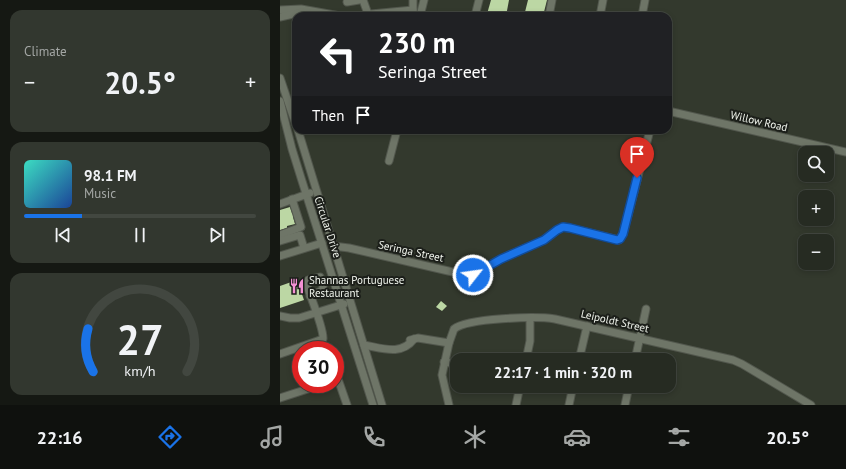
<!DOCTYPE html>
<meta charset="utf-8">
<style>
:root{--surface:#262b22;--page:#32372f;--text:#f1f3f6;--muted:#a4a7a5;--line:#424740;--accent:#1a73e8}
body{margin:0;font-family:"PT Sans",sans-serif;background:var(--page);color:var(--text);height:100vh;display:flex;flex-direction:column;font-size:15px;white-space:nowrap}
*{box-sizing:border-box;margin:0}
p{font-size:13px;color:var(--muted)}
.icon{flex:none;width:22px;height:22px;fill:none;stroke:currentColor;stroke-width:2;stroke-linecap:round;stroke-linejoin:round}
.map{position:relative;flex:1;overflow:hidden}
.drawer{display:flex;flex-direction:column;gap:10px;padding:10px;background:#151813;width:280px}
.drawer>*{flex:none}
.top-card{position:absolute;left:12px;top:12px;width:380px;height:122px;border-radius:12px;box-shadow:0 2px 6px #0003,0 0 0 1px var(--line);background:#202124;color:#fff;overflow:hidden}
.controls{position:absolute;left:518px;top:146px;display:grid;gap:8px}
.controls a{display:grid;place-items:center;width:36px;height:36px;border-radius:8px;background:var(--surface);box-shadow:0 2px 6px #0003,0 0 0 1px var(--line);font-size:20px}
.speed{position:absolute;left:12px;top:341px;display:flex;gap:8px;font-size:20px;font-weight:700;text-align:center}
.speed>*{display:grid;place-content:center;width:52px;height:52px;border-radius:50%;background:var(--surface);box-shadow:0 2px 6px #0003,0 0 0 1px var(--line);line-height:1}
.speed .limit{border:6px solid #d22;background:#fff;color:#111}
.pin{position:absolute;display:grid;place-items:center;width:34px;height:34px;color:#fff;margin:-41px -17px;border-radius:50% 50% 50% 0;rotate:-45deg;box-shadow:0 0 4px #0007}
.pin .icon{rotate:45deg}
.me{position:absolute;width:44px;margin:-22px;rotate:60deg;stroke-linejoin:round;filter:drop-shadow(0 0 3px #0008)}
.turn{display:flex;align-items:center;gap:14px;height:84px;padding:0 20px;font-size:18px}
.turn .icon{width:52px;height:52px;stroke-width:2.5}
.turn b{display:block;font-size:28px;line-height:34px}
.then{display:flex;align-items:center;height:38px;padding:0 20px;background:#0003;gap:8px;font-size:15px}
.big{font-size:30px;font-weight:700;line-height:1.1}
.drawer .tile{flex:1;display:flex;flex-direction:column;justify-content:center;gap:6px;min-width:0;padding:0 14px;border-radius:12px;background:var(--page)}
.drawer .dial{align-items:center;gap:0}
.dial svg{height:104px;overflow:visible;fill:none;stroke:var(--line);stroke-width:7;stroke-linecap:round;text-anchor:middle}
.dial text{fill:var(--text);stroke:none}
.song{display:flex;align-items:center;gap:12px}
.cover{width:48px;height:48px;border-radius:6px;background:linear-gradient(135deg,hsl(170 70% 55%),hsl(220 70% 35%))}
.played{height:4px;border-radius:2px;background:linear-gradient(90deg,var(--accent) 25%,var(--line) 25%)}
.keys{display:flex;justify-content:space-around;direction:ltr}
.heat{display:flex;justify-content:space-between;align-items:center;font-size:22px;direction:ltr}
.trip{position:absolute;left:170px;top:353px;width:226px;height:40px;border-radius:12px;background:var(--surface);box-shadow:0 2px 6px #0003,0 0 0 1px var(--line);font-weight:700;line-height:40px;text-align:center}
.dock{display:flex;height:64px;justify-content:space-around;align-items:center;background:#0f110e;color:var(--muted)}
.dock .icon{width:28px;height:28px}
.dock .active{color:var(--accent)}
.dock b{font-size:18px;color:var(--text)}
main{display:flex;flex:1;min-height:0}
.map>svg:first-child{display:block}
.building{fill:#bcd7a4}
.lines{fill:none;stroke-linecap:round;stroke-linejoin:round}
.minor-casing{stroke:#52574d;stroke-width:9}
.minor{stroke:#6e7567;stroke-width:7}
.route-casing{stroke:#114b97;stroke-width:10}
.route{stroke:#1a73e8;stroke-width:7}
.labels{text-anchor:middle;dominant-baseline:central;stroke-width:4;stroke-linejoin:round;paint-order:stroke}
.street-label{font-size:11px;fill:#f1f5ed;stroke:#1c1f1a}
.poi-label{font-size:11px;fill:#f1f5ed;stroke:#1c1f1a;text-anchor:start}
</style>
<main>
<section class="drawer">
<div class="tile"><p>Climate</p>
<div class="heat"><a>−</a><b class="big">20.5°</b><a>+</a></div>
</div>
<div class="tile">
<div class="song"><i class="cover"></i><div><b>98.1 FM</b><p>Music</p></div></div>
<div class="played"></div>
<div class="keys"><svg class="icon" aria-label="previous" viewBox="0 0 24 24"><path d="M18 5L8 12l10 7zM5 5v14"/></svg><svg class="icon" aria-label="pause" viewBox="0 0 24 24"><path d="M8 5v14M16 5v14"/></svg><svg class="icon" aria-label="next" viewBox="0 0 24 24"><path d="M6 5l10 7-10 7zM19 5v14"/></svg></div>
</div>
<div class="tile dial"><svg viewBox="0 0 100 80">
<path d="M14 69A42 42 0 1 1 86 69"/>
<path d="M14 69A42 42 0 0 1 10 36" stroke="#1a73e8"/>
<text x="50" y="56" font-size="32" font-weight="700">27</text>
<text x="50" y="72" font-size="11">km/h</text>
</svg></div>
</section>
<div class="map">
<svg width="566" height="405" viewBox="0 0 566 405">
<rect width="100%" height="100%" fill="#33392d"/>
<g class="building">
<path d="M211,0H229L226,16H211L207,14Z"/>
<path d="M248,0H267L263,16H244Z"/>
<path d="M10,207L12,213L14,212L15,217H13L15,224L7,226V228L0,230V210Z"/>
<path d="M17,280L24,300L0,308V286Z"/>
<path d="M161,301L167,306L162,311L156,307Z"/>
</g>
<g class="lines">
<g class="minor-casing">
<g id="minor">
<path d="M83,0L88,14H91L133,10"/>
<path d="M133,0V13L135,15L141,16"/>
<path d="M67,2L79,0"/>
<path d="M0,10L21,9L60,16"/>
<path d="M140,16L144,0"/>
<path d="M195,16L199,0"/>
<path d="M269,16L272,0"/>
<path d="M320,16L323,0"/>
<path d="M362,16L365,0"/>
<path d="M0,17L27,11"/>
<path d="M0,78L16,125"/>
<path d="M0,101L12,149L22,181L93,405"/>
<path d="M388,111L566,152"/>
<path d="M18,130L102,405"/>
<path d="M109,161L117,130"/>
<path d="M0,204L30,193"/>
<path d="M0,235L21,227L12,199"/>
<path d="M0,241L20,235L24,248"/>
<path d="M53,246L69,248L190,276L221,259L264,240L277,230L283,227L290,228L339,240L343,234L370,130"/>
<path d="M0,256L42,243"/>
<path d="M0,316L10,318H19L64,304"/>
<path d="M130,340L138,338L169,343"/>
<path d="M84,345C102,348 121,356 134,339"/>
<path d="M0,354L43,339C44,328 30,296 26,283L28,280L40,277L43,286V290L30,296"/>
<path d="M246,360L250,341V318"/>
<path d="M299,360L307,326"/>
<path d="M355,360L366,309"/>
<path d="M164,362L177,364"/>
<path d="M55,380H58L59,382L67,405"/>
<path d="M0,398L43,384"/>
<path d="M169,405L162,375L169,343L174,329C187,318 256,316 275,319L453,360L462,364L531,405"/>
<path d="M236,405L240,386"/>
<path d="M289,405L293,386"/>
<path d="M345,405L349,386"/>
</g>
</g>
<use href="#minor" class="minor"/>
</g>
<g class="lines">
<g class="route-casing">
<path id="route" d="M193,275L221,259L264,240L277,230L283,227L290,228L337,240L340,239L343,234L357,178"/>
</g>
<use href="#route" class="route"/>
</g>
<defs>
<g id="restaurant-bare" transform="scale(1.2)"><path d="M-5-6h1v4h1v-4h1v4h1v-4h1v5L-1.5 .5V6h-2V.5L-5-1ZM5-6V6H3V1.5H1.5Q1.5-4 5-6Z" fill="#f491d4" stroke="#1c1f1a" stroke-width="2.5" paint-order="stroke"/></g>
</defs>
<g fill-rule="evenodd">
<use href="#restaurant-bare" x="17" y="286"/>
</g>
<g class="labels">
<g class="street-label">
<text transform="translate(479 121) rotate(13)">Willow Road</text>
<text transform="translate(48 227) rotate(72)">Circular Drive</text>
<text transform="translate(131 251) rotate(12)">Seringa Street</text>
<text transform="translate(335 321) rotate(13)">Leipoldt Street</text>
</g>
<g class="poi-label">
<text x="29" y="280">Shannas Portuguese<tspan x="29" dy="13">Restaurant</tspan></text>
</g>
</g>
</svg>
<div class="controls">
<a><svg class="icon" aria-label="search" viewBox="0 0 24 24"><circle cx="10" cy="10" r="6"/><path d="M15 15l6 6"/></svg></a>
<a>+</a>
<a>−</a>
</div>
<div class="speed"><div class="limit">30</div></div>
<div class="pin" style="left:357px;top:178px;background:#d93025"><svg class="icon" aria-label="arrive" viewBox="0 0 24 24"><path d="M6 21V4h12l-3 4 3 4H6"/></svg></div>
<svg class="me" style="left:193px;top:275px" viewBox="-20 -20 40 40"><circle r="17" fill="#1a73e8" stroke="#fff" stroke-width="3"/><path d="M0-11L8 9 0 5-8 9z" fill="#fff"/></svg>
<div class="trip">22:17 · 1 min · 320 m</div>
<div class="top-card">
<div class="turn"><svg class="icon" aria-label="left" viewBox="0 0 24 24"><path d="M17 20v-9H6M10 6l-5 5 5 5"/></svg><div><b>230 m</b>Seringa Street</div></div>
<div class="then">Then<svg class="icon" aria-label="arrive" viewBox="0 0 24 24"><path d="M6 21V4h12l-3 4 3 4H6"/></svg></div>
</div>
</div>
</main>
<nav class="dock">
<b>22:16</b>
<svg class="icon active" aria-label="directions" viewBox="0 0 24 24"><path d="M12 3l9 9-9 9-9-9zM9 14v-3h6M13 9l2 2-2 2"/></svg>
<svg class="icon" aria-label="music" viewBox="0 0 24 24"><path d="M9 18V5l10-2v13"/><circle cx="6" cy="18" r="3"/><circle cx="16" cy="16" r="3"/></svg>
<svg class="icon" aria-label="phone" viewBox="0 0 24 24"><path d="M5 4h4l2 5-3 2q2 4 5 5l2-3 5 2v4C11 20 4 13 5 4z"/></svg>
<svg class="icon" aria-label="climate" viewBox="0 0 24 24"><path d="M12 3v18M4 7l16 10M4 17L20 7"/></svg>
<svg class="icon" aria-label="car" viewBox="0 0 24 24"><path d="M5 17H2v-5l4-1 3-4h7l3 4 3 1v5h-3M9 17h6M6 11h13"/><circle cx="7" cy="17" r="2"/><circle cx="17" cy="17" r="2"/></svg>
<svg class="icon" aria-label="filters" viewBox="0 0 24 24"><path d="M4 7h16M4 17h16"/><circle cx="9" cy="7" r="2"/><circle cx="15" cy="17" r="2"/></svg>
<b>20.5°</b>
</nav>
